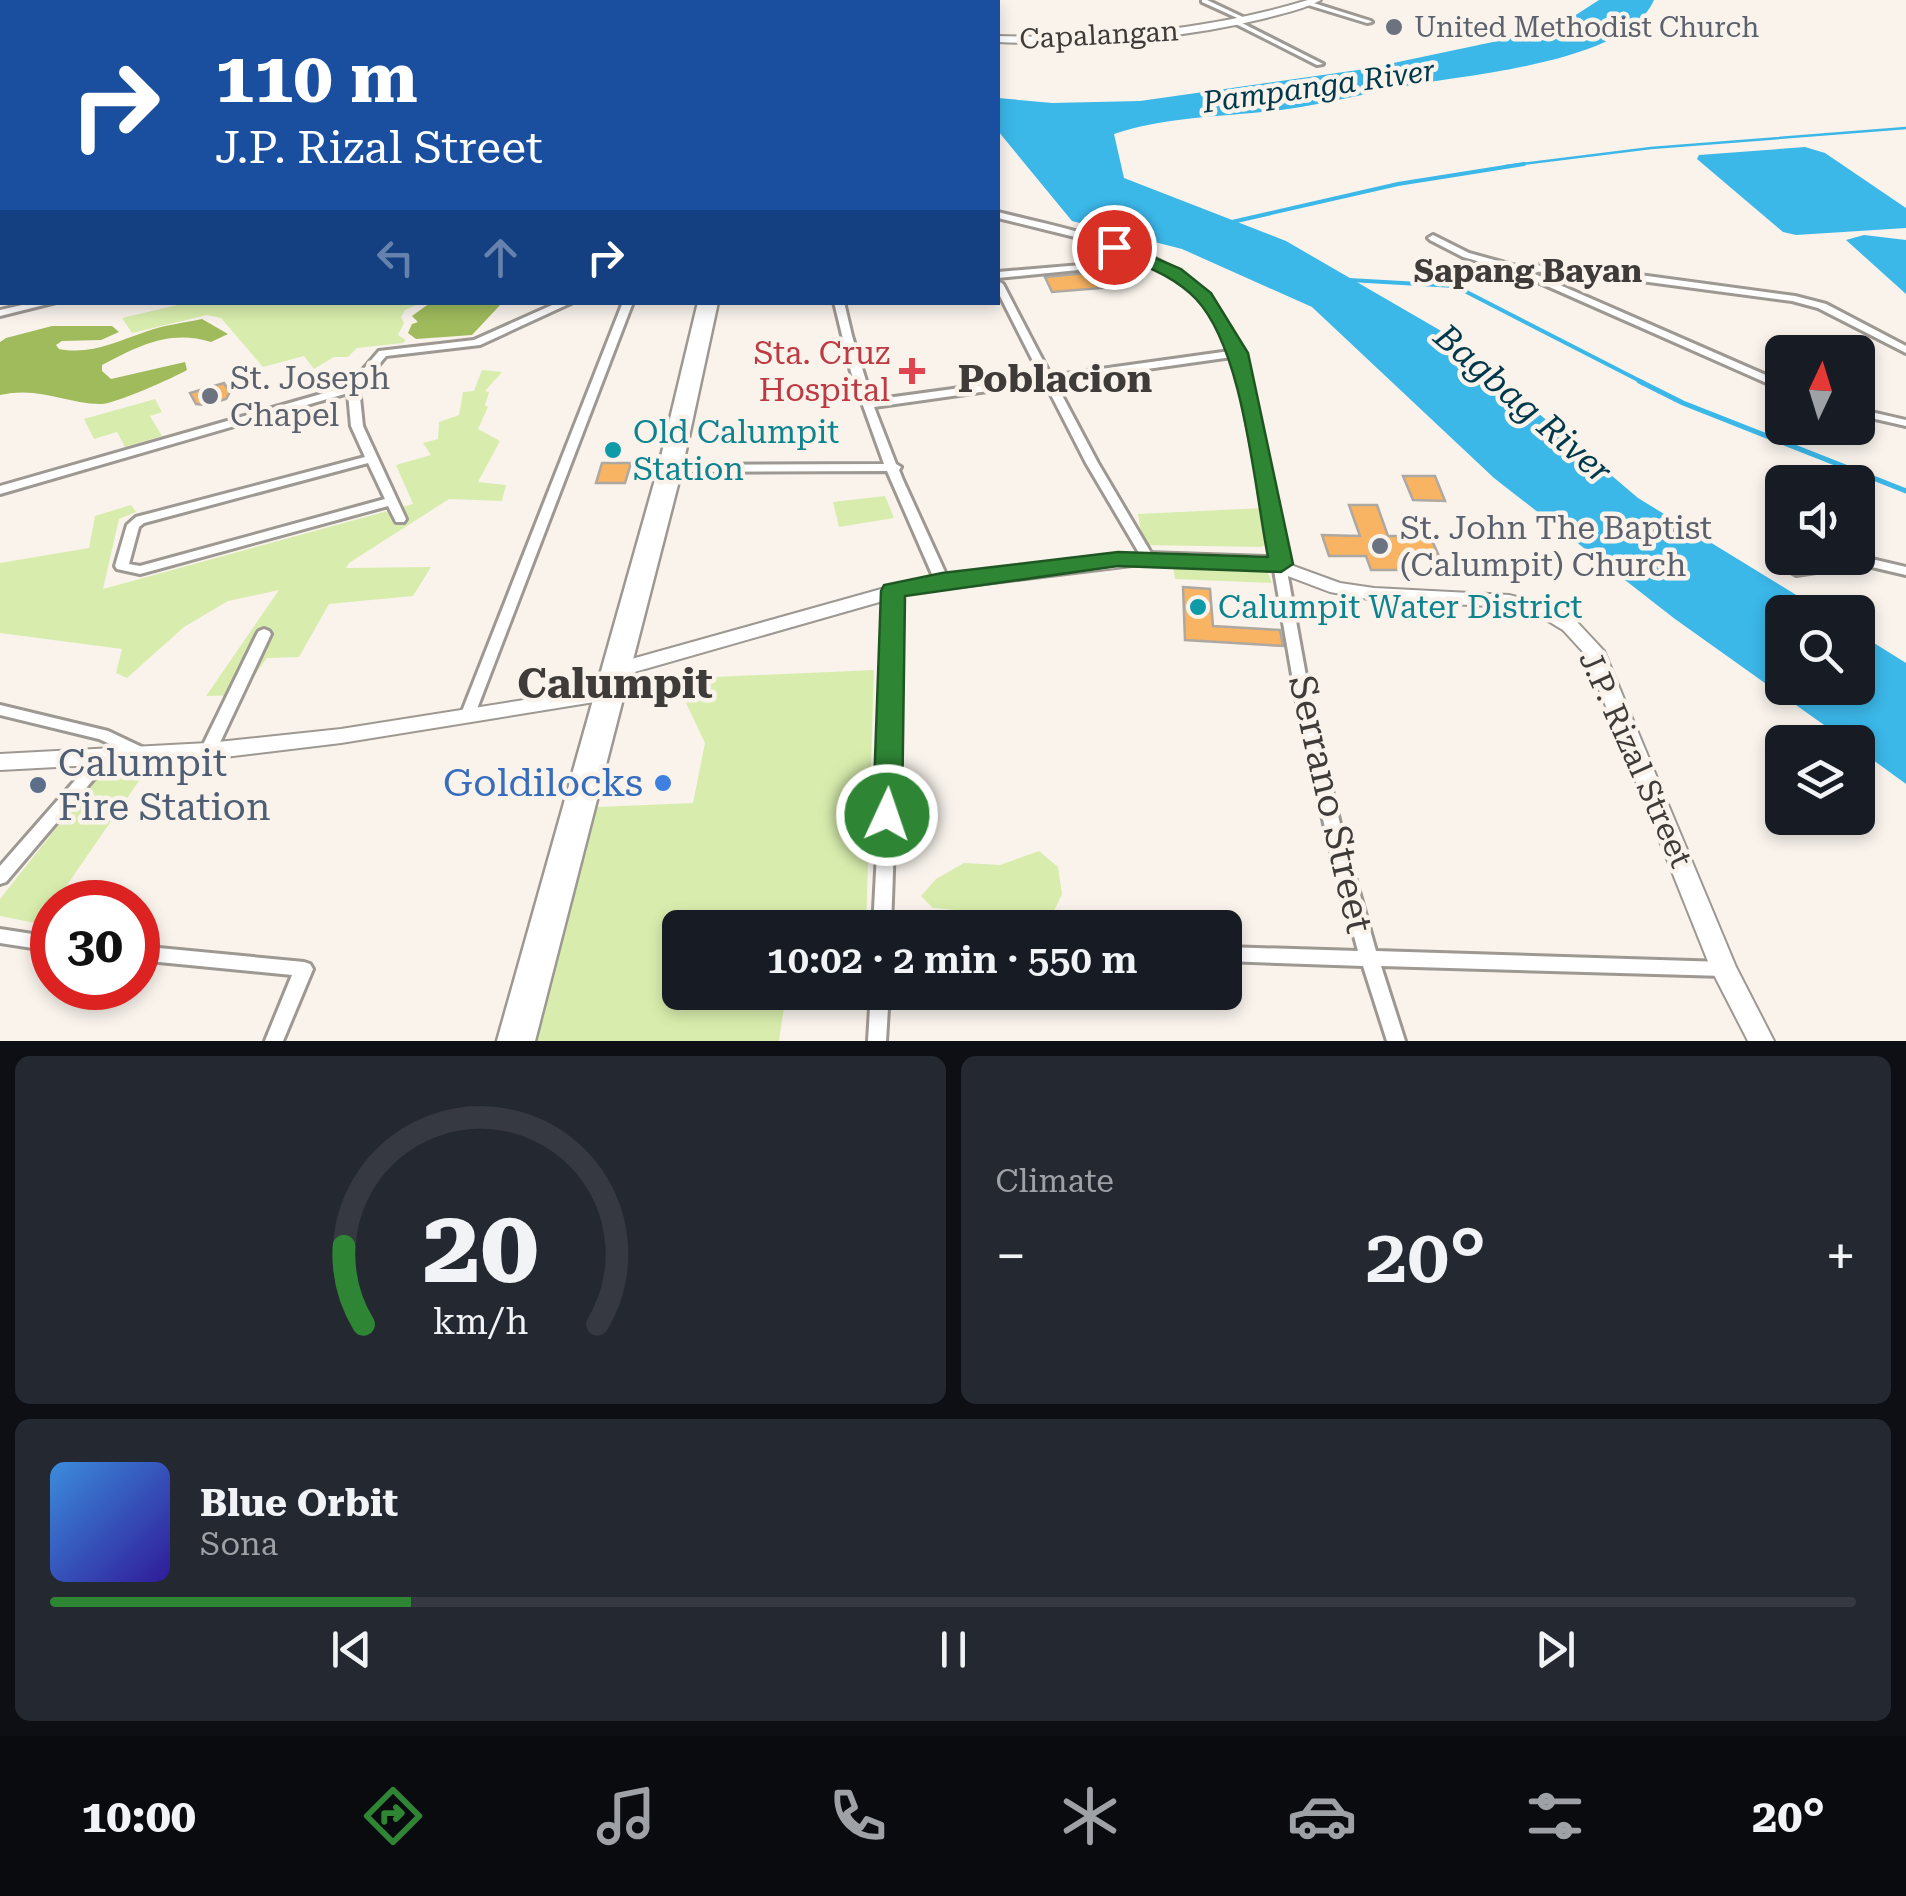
<!DOCTYPE html>
<meta charset="utf-8">
<style>
:root{--surface:#171b24;--page:#242831;--text:#f1f3f6;--muted:#9ea1a6;--line:#363941;--accent:#2e8635}
body{margin:0;font-family:"Roboto Serif",serif;background:var(--page);color:var(--text);height:100vh;display:flex;flex-direction:column;font-size:38px;white-space:nowrap}
*{box-sizing:border-box;margin:0}
p{font-size:32px;color:var(--muted)}
.icon{flex:none;width:55px;height:55px;fill:none;stroke:currentColor;stroke-width:2;stroke-linecap:round;stroke-linejoin:round}
.map{position:relative;height:1041px;overflow:hidden}
.drawer{display:flex;flex-direction:column;gap:15px;padding:15px;background:#0d0f14;flex:1}
.drawer>*{flex:none}
.guide{position:absolute;left:0px;top:0px;width:1000px;height:305px;box-shadow:0 5px 15px #0003;background:#1a4fa0;color:#fff;overflow:hidden}
.needle{width:65px;rotate:4deg}
.tools{position:absolute;left:1765px;top:335px;display:grid;gap:20px}
.tools a{display:grid;place-items:center;width:110px;height:110px;border-radius:15px;background:var(--surface);box-shadow:0 5px 15px #0003;font-size:50px}
.speed{position:absolute;left:30px;top:880px;display:flex;gap:20px;font-size:50px;font-weight:700;text-align:center}
.speed>*{display:grid;place-content:center;width:130px;height:130px;border-radius:50%;background:var(--surface);box-shadow:0 5px 15px #0003;line-height:1}
.speed .limit{border:15px solid #d22;background:#fff;color:#111}
.pin{position:absolute;display:grid;place-items:center;width:85px;height:85px;color:#fff;margin:-42px;border:5px solid #fff;border-radius:50%;box-shadow:0 2px 10px #0007}
.me{position:absolute;width:110px;margin:-55px;rotate:3deg;stroke-linejoin:round;filter:drop-shadow(0 0 8px #0008)}
.turn{display:flex;align-items:center;gap:35px;height:210px;padding:0 50px;font-size:45px}
.turn .icon{width:130px;height:130px;stroke-width:2.5}
.turn b{display:block;font-size:70px;line-height:85px}
.lanes{display:flex;align-items:center;height:95px;padding:0 50px;background:#0003;justify-content:center;gap:50px;direction:ltr}
.lanes .off{opacity:.35}
.big{font-size:75px;font-weight:600;line-height:1.1}
.drawer .widget{flex:1;display:flex;flex-direction:column;justify-content:center;gap:15px;min-width:0;padding:0 35px;border-radius:15px;background:var(--page)}
.drawer .dial{align-items:center;gap:0}
.dial svg{height:260px;overflow:visible;fill:none;stroke:var(--line);stroke-width:7;stroke-linecap:round;text-anchor:middle}
.dial text{fill:var(--text);stroke:none}
.song{display:flex;align-items:center;gap:30px}
.cover{width:120px;height:120px;border-radius:15px;background:linear-gradient(135deg,hsl(210 70% 55%),hsl(250 70% 35%))}
.played{height:10px;border-radius:5px;background:linear-gradient(90deg,var(--accent) 20%,var(--line) 20%)}
.keys{display:flex;justify-content:space-around;direction:ltr}
.heat{display:flex;justify-content:space-between;align-items:center;font-size:55px;direction:ltr}
.drawer .tiles{flex:1;display:grid;gap:15px;grid-template-columns:1fr 1fr}
.widget:last-child{grid-column:span 2}
.trip{position:absolute;left:662px;top:910px;width:580px;height:100px;border-radius:15px;background:var(--surface);box-shadow:0 5px 15px #0003;font-weight:600;line-height:100px;text-align:center}
.tab-bar{display:flex;height:160px;justify-content:space-around;align-items:center;background:#090b0e;color:var(--muted)}
.tab-bar .icon{width:70px;height:70px}
.tab-bar .current{color:var(--accent)}
.tab-bar b{font-size:45px;color:var(--text)}
.map>svg:first-child{display:block}
.green{fill:#d8edad}
.forest{fill:#9fbb5c}
.water{fill:#3bb7e8}
.lines{fill:none;stroke-linecap:round;stroke-linejoin:round}
.stream-far2{stroke:#3bb7e8;stroke-width:2.5}
.stream-far1{stroke:#3bb7e8;stroke-width:4}
.stream{stroke:#3bb7e8;stroke-width:5}
.building{fill:#f8b462;stroke:#ada8a2;stroke-width:2.5}
.street-casing{stroke:#9d9892;stroke-width:6}
.secondary-casing{stroke:#9d9892;stroke-width:4}
.highway-casing{stroke:#9d9892;stroke-width:5}
.street{fill:#fff;fill-rule:evenodd}
.secondary{fill:#fff;fill-rule:evenodd}
.highway{fill:#fff;fill-rule:evenodd}
.route{fill:#2e8635;stroke:#1e5722;stroke-width:2.5}
.worship-dot{fill:#6b7280;stroke:#f9f3ec;stroke-width:4}
.health-dot{fill:#e0444e;stroke:#f9f3ec;stroke-width:4}
.culture-dot{fill:#0f9aa8;stroke:#f9f3ec;stroke-width:4}
.shop-dot{fill:#3f7fe0;stroke:#f9f3ec;stroke-width:4}
.service-dot{fill:#5c6f8a;stroke:#f9f3ec;stroke-width:4}
.labels{text-anchor:middle;dominant-baseline:central;stroke-width:9;stroke-linejoin:round;paint-order:stroke}
.far-worship-label{font-size:28px;fill:#5b616d;stroke:#f9f3ec;text-anchor:start}
.far-street-label{font-size:28px;fill:#3e3b39;stroke:#f9f3ec}
.far-water-label{font-size:30px;font-style:italic;fill:#00384b;stroke:#f9f3ec}
.far-quarter-label{font-size:32px;font-weight:bold;fill:#3e3b39;stroke:#f9f3ec}
.health-label{font-size:32px;fill:#be3a42;stroke:#f9f3ec;text-anchor:end}
.worship-label{font-size:32px;fill:#5b616d;stroke:#f9f3ec;text-anchor:start}
.culture-label{font-size:32px;fill:#0d838f;stroke:#f9f3ec;text-anchor:start}
.street-label{font-size:32px;fill:#3e3b39;stroke:#f9f3ec}
.water-label{font-size:35px;font-style:italic;fill:#00384b;stroke:#f9f3ec}
.quarter-label{font-size:38px;font-weight:bold;fill:#3e3b39;stroke:#f9f3ec}
.near-service-label{font-size:38px;fill:#4e5e75;stroke:#f9f3ec;text-anchor:start}
.near-shop-label{font-size:38px;fill:#366cbe;stroke:#f9f3ec;text-anchor:end}
.near-street-label{font-size:38px;fill:#3e3b39;stroke:#f9f3ec}
.district-label{font-size:42px;font-weight:bold;fill:#3e3b39;stroke:#f9f3ec}
</style>
<div class="map">
<svg width="1906" height="1041" viewBox="0 0 1906 1041">
<rect width="100%" height="100%" fill="#f9f3ec"/>
<g class="green">
<path d="M186,303V302L421,303L405,310L401,317L404,323L398,335L406,340L403,343L357,348L348,357H334L314,369L304,356L263,367L221,318L207,315L132,333L122,318Z"/>
<path d="M482,370L502,372L485,391L489,392L485,405L488,407L478,429L500,441L478,482L506,485L502,501L449,499L349,563L346,568L431,567L413,596L329,604L299,657L267,658L240,695L206,696L279,590L228,601L184,627L127,678L116,673L122,649L0,633V563L89,548L95,516L131,505L136,512L119,519L103,589L413,504L396,465L431,455L423,443L438,439L439,422L459,415L463,392L474,391Z"/>
<path d="M155,399L162,412L150,416L162,436L125,447L117,432L94,439L84,419Z"/>
<path d="M885,496L894,518L839,527L833,502Z"/>
<path d="M1263,508L1269,543L1261,547L1143,545L1138,514Z"/>
<path d="M1172,561L1264,563L1272,583L1175,579Z"/>
<path d="M874,670L866,927L680,928V992L786,993L779,1041H536L597,807L693,803L705,743L685,701L714,677Z"/>
<path d="M152,762L40,924L0,916V899L107,764Z"/>
<path d="M1039,851L1058,867L1062,894L1054,911L1025,916L933,908L921,896L936,879L964,863L1000,865Z"/>
</g>
<g class="forest">
<path d="M430,303V302L502,303L472,335L416,339L408,333L412,324L418,322L412,316Z"/>
<path d="M202,319L228,334L211,342C170,329 138,346 102,365V371L111,379L185,362L187,370C173,378 113,405 100,404C64,403 39,386 0,395V342L6,338L52,326H112L119,332L101,340L62,341L56,345L59,349C92,355 115,342 145,332C164,325 183,323 202,319Z"/>
</g>
<g class="water">
<path d="M1599,0H1654C1628,61 1475,74 1416,84C1371,92 1326,104 1281,110C1225,117 1168,116 1114,134L1124,178L1286,241L1443,332L1638,498L1824,612H1782V688H1858V633L1906,663V784L1858,749V742H1848L1675,619L1494,478L1312,307L1182,249L1072,221L998,131V98L1052,103L1140,101L1365,69L1554,29Z"/>
<path d="M1805,147L1825,153L1906,208V228L1796,235L1783,232L1697,159L1699,155Z"/>
<path d="M1864,235L1906,240V294L1846,240Z"/>
</g>
<g class="lines">
<path class="stream-far2" d="M1506,166L1651,148L1906,128"/>
<g class="stream-far1">
<path d="M1232,222L1398,184L1524,164"/>
<path d="M1349,280L1455,286L1644,383"/>
</g>
<path class="stream" d="M1639,381L1683,403L1906,491"/>
</g>
<g class="building">
<path d="M1118,270L1127,286L1052,292L1045,277Z"/>
<path d="M224,383L230,392L226,399L206,405L196,404L190,393Z"/>
<path d="M602,463H631L625,483H596Z"/>
<path d="M1403,476H1435L1445,501L1413,500Z"/>
<path d="M1349,505H1377L1388,536H1430L1439,556L1401,555L1407,570H1371L1366,556H1329L1322,535L1360,536Z"/>
<path d="M1183,587L1210,589L1213,626L1280,630L1283,646L1185,640Z"/>
</g>
<g class="lines">
<g class="street-casing">
<g id="street">
<path d="M404,0H413L409,2H402Z"/>
<path d="M542,0H549L546,2H540Z"/>
<path d="M576,0H583L580,2H574Z"/>
<path d="M616,0H623L620,2H614Z"/>
<path d="M655,0H662L659,2H653Z"/>
<path d="M850,0H857L858,2H852Z"/>
<path d="M916,0H923L924,2H918Z"/>
<path d="M1202,0H1207L1249,20L1244,21L1202,2Z"/>
<path d="M1307,1L1371,21L1372,22L1367,23L1305,4Z"/>
<path d="M1234,21H1238L1323,64L1317,65L1234,23Z"/>
<path d="M0,175L2,176V180L0,181Z"/>
<path d="M998,212C1061,228 1164,246 1208,296C1222,311 1231,331 1240,350L1244,353L1242,356L1252,392L1271,483L1310,698L1341,828L1376,951L1724,962L1730,964L1733,969L1730,974L1724,976L1381,966L1405,1041H1387L1363,966L1225,961V947L1358,951L1325,828L1296,698L1259,483L1241,392L1232,357L1055,382L1098,463L1154,558L1148,562L1142,558L1086,463L1045,383L874,407L896,464L901,467L899,470L903,480L949,581L942,585L935,581L887,471L666,472L664,469L666,466L670,465L884,464L851,372L834,302H844L852,336L872,400L1041,377L998,292V281L1003,284L1051,376L1230,351L1213,316L1202,300L1184,284L1148,263L998,278V272L1140,260L1075,237L998,218Z"/>
<path d="M1433,235L1469,253L1516,266L1566,265L1795,296L1826,304L1906,346V353L1818,308L1792,301L1566,271L1530,272L1782,382V389L1778,388L1513,271L1463,257L1430,240L1428,238Z"/>
<path d="M35,302H56L0,316V310Z"/>
<path d="M559,302H573L480,345L386,356L359,388L363,426L406,519L404,522H396L388,506L140,574L117,569L115,566L127,525L136,517L365,457L351,426L348,393L0,494V486L349,386L379,351L474,340ZM368,463L385,499L140,566L129,564L139,527L144,523Z"/>
<path d="M623,302H633L475,714L473,718H463L461,714Z"/>
<path d="M1858,409L1906,420V426L1858,415Z"/>
<path d="M1863,557L1906,567V575L1863,565L1796,575L1789,571L1796,567Z"/>
<path d="M893,587L900,591L899,703L891,928H873L885,703L886,591Z"/>
<path d="M264,629L269,631L271,634L216,751L213,755L208,756L203,755L200,751L257,634L259,631Z"/>
<path d="M0,705L108,731L146,749L149,753L146,757L141,758L99,739L0,715Z"/>
<path d="M104,751L109,753L112,757L109,761L6,882L0,884V866L99,753Z"/>
<path d="M0,929L52,937V951L0,943Z"/>
<path d="M138,946L304,962L310,964L313,969L283,1041H265L292,975L138,960Z"/>
<path d="M871,992H889L886,1041H868Z"/>
</g>
</g>
<g class="secondary-casing">
<g id="secondary">
<path d="M1308,0H1321C1304,9 1282,14 1262,19C1175,40 1086,46 998,42V36C1104,39 1206,31 1308,0Z"/>
<path d="M1148,552L1266,556L1340,583L1374,588L1509,595L1548,605L1577,622L1604,651L1736,967L1774,1041H1748L1711,969L1585,654L1563,630L1535,613L1509,607L1374,600L1330,592L1264,567L1148,564L911,593L617,677L610,675L607,670L610,665L910,581Z"/>
<path d="M612,686L619,688L622,693L619,698L341,743L208,759L0,770V754L208,743L341,729Z"/>
</g>
</g>
<g class="highway-casing">
<g id="highway">
<rect x="772" y="0" width="12" height="2"/>
<path d="M698,302H718L682,469L535,1041H497L658,469Z"/>
</g>
</g>
<use href="#street" class="street"/>
<use href="#secondary" class="secondary"/>
<use href="#highway" class="highway"/>
</g>
<path class="route" d="M1109,243H1120L1181,269L1211,293L1248,353L1293,564L1281,572L1118,566L905,596L902,815L898,823L887,826L877,823L873,815L881,591L884,585L942,573L1118,552L1268,557C1254,486 1244,350 1196,299C1172,274 1139,264 1109,250Z"/>
<g class="worship-dot">
<circle cx="1394" cy="27" r="10"/>
<circle cx="210" cy="396" r="10"/>
<circle cx="1380" cy="546" r="10"/>
</g>
<path class="health-dot" d="M907 356h10v10h10v10h-10v10h-10v-10h-10v-10h10z"/>
<g class="culture-dot">
<circle cx="613" cy="450" r="10"/>
<circle cx="1198" cy="607" r="10"/>
</g>
<circle class="shop-dot" cx="663" cy="783" r="10"/>
<circle class="service-dot" cx="38" cy="785" r="10"/>
<g class="labels">
<g class="far-worship-label">
<text x="1414" y="27">United Methodist Church</text>
</g>
<g class="far-street-label">
<text transform="translate(1099 35) rotate(-3)">Capalangan</text>
</g>
<g class="far-water-label">
<text transform="translate(1319 86) rotate(-8)">Pampanga River</text>
</g>
<g class="far-quarter-label">
<text x="1528" y="271">Sapang Bayan</text>
</g>
<g class="health-label">
<text x="890" y="353">Sta. Cruz<tspan x="890" dy="37">Hospital</tspan></text>
</g>
<g class="worship-label">
<text x="230" y="378">St. Joseph<tspan x="230" dy="37">Chapel</tspan></text>
<text x="1400" y="528">St. John The Baptist<tspan x="1400" dy="37">(Calumpit) Church</tspan></text>
</g>
<g class="culture-label">
<text x="633" y="432">Old Calumpit<tspan x="633" dy="37">Station</tspan></text>
<text x="1218" y="607">Calumpit Water District</text>
</g>
<g class="street-label">
<text transform="translate(1636 759) rotate(66)">J.P. Rizal Street</text>
</g>
<g class="water-label">
<text transform="translate(1523 404) rotate(41)">Bagbag River</text>
</g>
<g class="quarter-label">
<text x="1055" y="379">Poblacion</text>
</g>
<g class="near-service-label">
<text x="58" y="763">Calumpit<tspan x="58" dy="44">Fire Station</tspan></text>
</g>
<g class="near-shop-label">
<text x="643" y="783">Goldilocks</text>
</g>
<g class="near-street-label">
<text transform="translate(1331 804) rotate(77)">Serrano Street</text>
</g>
<g class="district-label">
<text x="615" y="683">Calumpit</text>
</g>
</g>
</svg>
<div class="tools">
<a><svg class="needle" viewBox="-14 -14 28 28"><path d="M0-13l5 13h-10z" fill="#e53935"/><path d="M0 13l5-13h-10z" fill="#9ea1a6"/></svg></a>
<a><svg class="icon" aria-label="sound" viewBox="0 0 24 24"><path d="M4 9h4l5-4v14l-5-4H4zM17 9q2 3 0 6"/></svg></a>
<a><svg class="icon" aria-label="search" viewBox="0 0 24 24"><circle cx="10" cy="10" r="6"/><path d="M15 15l6 6"/></svg></a>
<a><svg class="icon" aria-label="layers" viewBox="0 0 24 24"><path d="M12 4l9 5-9 5-9-5zM3 14l9 5 9-5"/></svg></a>
</div>
<div class="speed"><div class="limit">30</div></div>
<div class="pin" style="left:1114px;top:247px;background:#d93025"><svg class="icon" aria-label="arrive" viewBox="0 0 24 24"><path d="M6 21V4h12l-3 4 3 4H6"/></svg></div>
<svg class="me" style="left:887px;top:815px" viewBox="-20 -20 40 40"><circle r="17" fill="#2e8635" stroke="#fff" stroke-width="3"/><path d="M0-11L8 9 0 5-8 9z" fill="#fff"/></svg>
<div class="trip">10:02 · 2 min · 550 m</div>
<div class="guide">
<div class="turn"><svg class="icon" aria-label="right" viewBox="0 0 24 24"><path d="M7 20v-9h11M14 6l5 5-5 5"/></svg><div><b>110 m</b>J.P. Rizal Street</div></div>
<div class="lanes"><svg class="icon off" aria-label="left" viewBox="0 0 24 24"><path d="M17 20v-9H6M10 6l-5 5 5 5"/></svg><svg class="icon off" aria-label="ahead" viewBox="0 0 24 24"><path d="M12 20V5M6 11l6-6 6 6"/></svg><svg class="icon" aria-label="right" viewBox="0 0 24 24"><path d="M7 20v-9h11M14 6l5 5-5 5"/></svg></div>
</div>
</div>
<section class="drawer">
<div class="tiles">
<div class="widget dial"><svg viewBox="0 0 100 80">
<path d="M14 69A42 42 0 1 1 86 69"/>
<path d="M14 69A42 42 0 0 1 8 45" stroke="#2e8635"/>
<text x="50" y="56" font-size="32" font-weight="700">20</text>
<text x="50" y="72" font-size="11">km/h</text>
</svg></div>
<div class="widget"><p>Climate</p>
<div class="heat"><a>−</a><b class="big">20°</b><a>+</a></div>
</div>
<div class="widget">
<div class="song"><i class="cover"></i><div><b>Blue Orbit</b><p>Sona</p></div></div>
<div class="played"></div>
<div class="keys"><svg class="icon" aria-label="previous" viewBox="0 0 24 24"><path d="M18 5L8 12l10 7zM5 5v14"/></svg><svg class="icon" aria-label="pause" viewBox="0 0 24 24"><path d="M8 5v14M16 5v14"/></svg><svg class="icon" aria-label="next" viewBox="0 0 24 24"><path d="M6 5l10 7-10 7zM19 5v14"/></svg></div>
</div>
</div>
</section>
<nav class="tab-bar">
<b>10:00</b>
<svg class="icon current" aria-label="directions" viewBox="0 0 24 24"><path d="M12 3l9 9-9 9-9-9zM9 14v-3h6M13 9l2 2-2 2"/></svg>
<svg class="icon" aria-label="music" viewBox="0 0 24 24"><path d="M9 18V5l10-2v13"/><circle cx="6" cy="18" r="3"/><circle cx="16" cy="16" r="3"/></svg>
<svg class="icon" aria-label="phone" viewBox="0 0 24 24"><path d="M5 4h4l2 5-3 2q2 4 5 5l2-3 5 2v4C11 20 4 13 5 4z"/></svg>
<svg class="icon" aria-label="climate" viewBox="0 0 24 24"><path d="M12 3v18M4 7l16 10M4 17L20 7"/></svg>
<svg class="icon" aria-label="car" viewBox="0 0 24 24"><path d="M5 17H2v-5l4-1 3-4h7l3 4 3 1v5h-3M9 17h6M6 11h13"/><circle cx="7" cy="17" r="2"/><circle cx="17" cy="17" r="2"/></svg>
<svg class="icon" aria-label="filters" viewBox="0 0 24 24"><path d="M4 7h16M4 17h16"/><circle cx="9" cy="7" r="2"/><circle cx="15" cy="17" r="2"/></svg>
<b>20°</b>
</nav>
